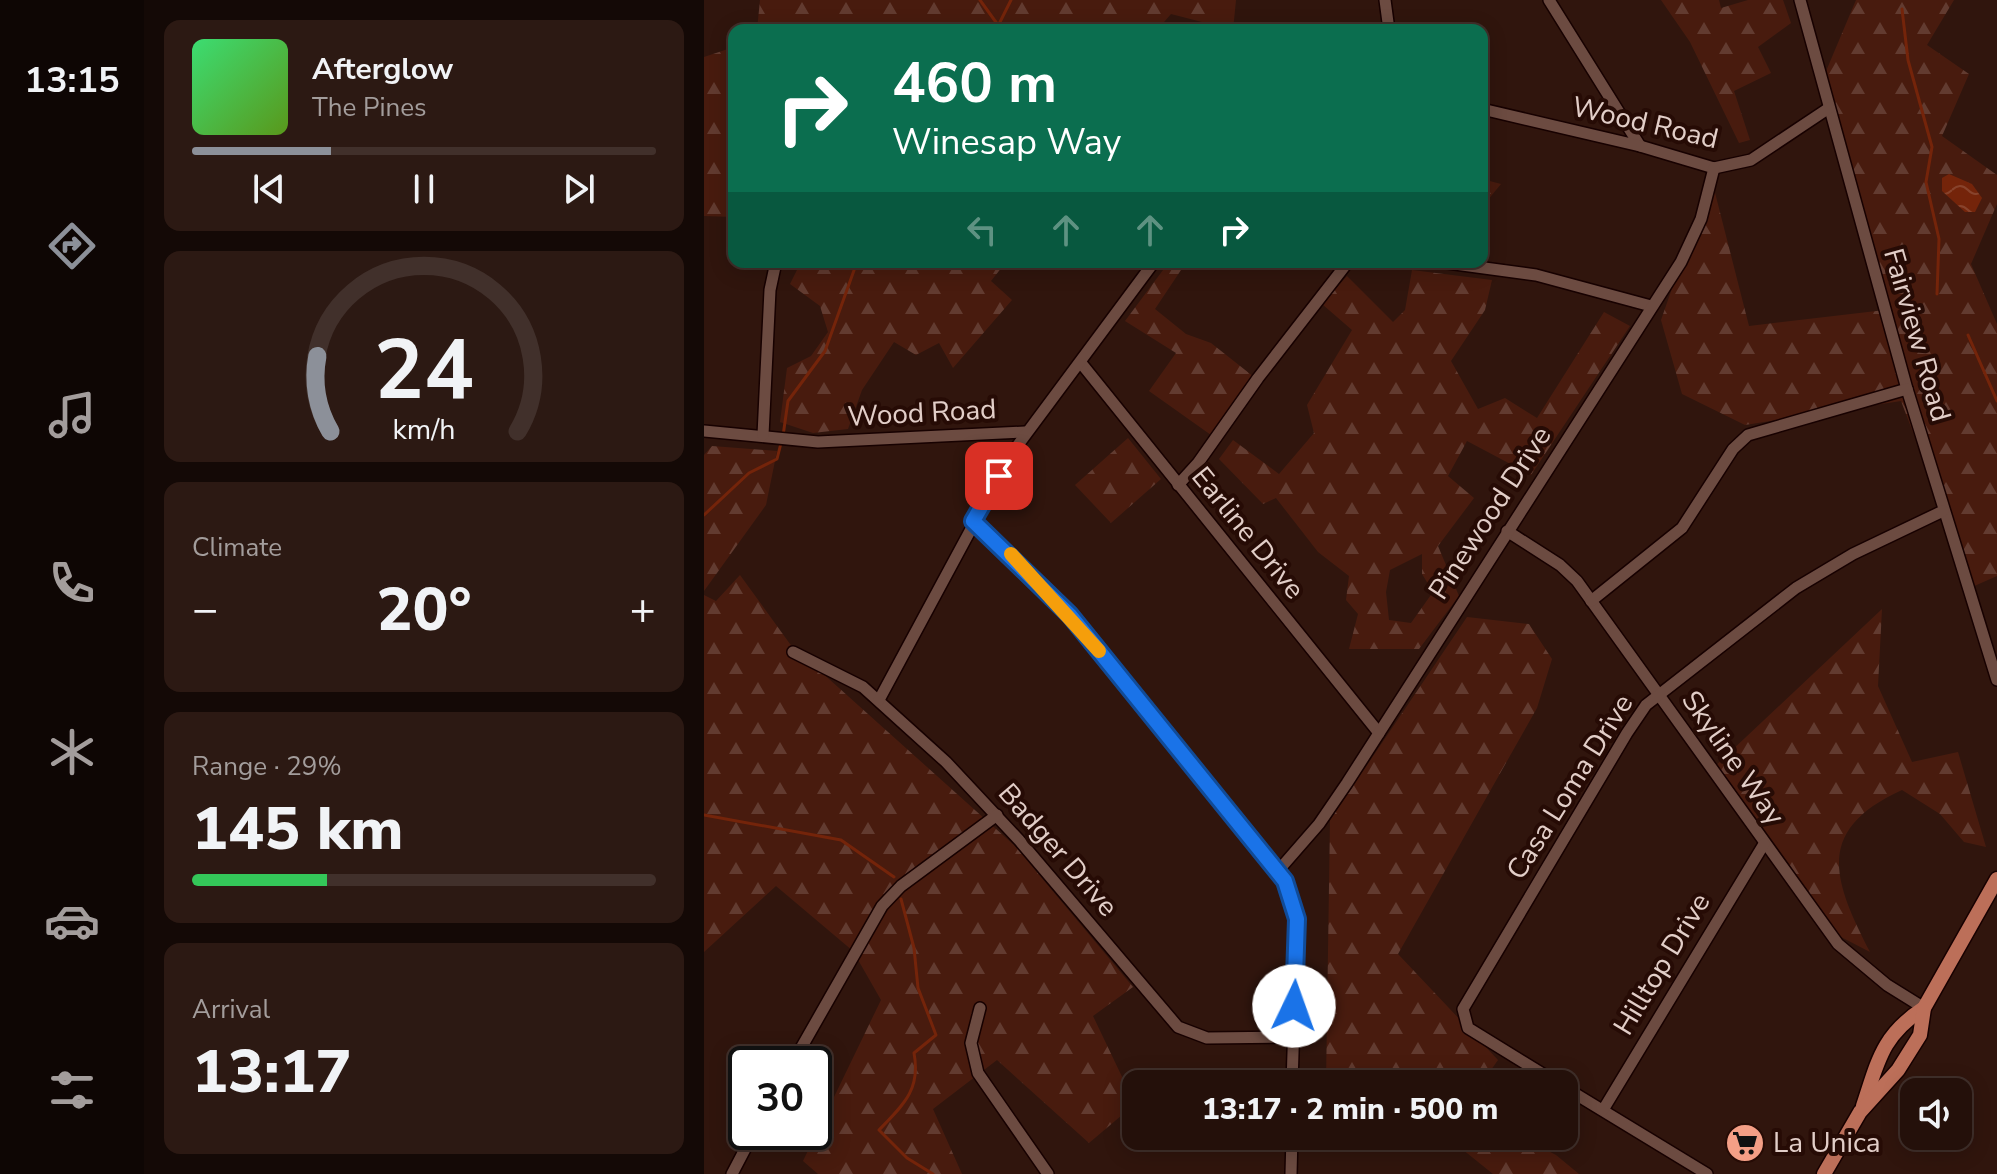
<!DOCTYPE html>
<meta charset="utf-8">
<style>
:root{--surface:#24100a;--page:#2c1913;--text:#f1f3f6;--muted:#a39d9c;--line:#41302b;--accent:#8c9099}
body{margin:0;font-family:"Nunito Sans",sans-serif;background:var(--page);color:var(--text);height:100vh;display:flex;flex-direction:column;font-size:30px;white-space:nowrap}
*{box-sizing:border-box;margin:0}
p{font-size:26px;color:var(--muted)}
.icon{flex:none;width:44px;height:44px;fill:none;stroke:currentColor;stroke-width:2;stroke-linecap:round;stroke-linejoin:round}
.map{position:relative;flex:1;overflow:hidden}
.drawer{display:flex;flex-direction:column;gap:20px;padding:20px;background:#140906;width:560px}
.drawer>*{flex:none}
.top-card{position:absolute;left:24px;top:24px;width:760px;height:244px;border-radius:16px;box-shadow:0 4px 20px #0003,0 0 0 2px var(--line);background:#0b6e4f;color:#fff;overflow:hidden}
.fabs{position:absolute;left:1196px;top:1078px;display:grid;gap:16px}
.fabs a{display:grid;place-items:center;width:72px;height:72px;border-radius:16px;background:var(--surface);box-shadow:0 4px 20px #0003,0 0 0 2px var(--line);font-size:40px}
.speed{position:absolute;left:24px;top:1046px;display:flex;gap:16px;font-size:40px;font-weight:700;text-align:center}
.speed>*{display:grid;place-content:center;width:104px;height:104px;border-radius:50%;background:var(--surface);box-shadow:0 4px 20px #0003,0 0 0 2px var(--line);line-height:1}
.speed .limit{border:4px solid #111;border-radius:12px;background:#fff;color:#111}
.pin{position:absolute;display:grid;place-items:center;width:68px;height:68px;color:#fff;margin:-34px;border-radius:16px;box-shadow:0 4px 12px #0006}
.me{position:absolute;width:88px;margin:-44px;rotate:3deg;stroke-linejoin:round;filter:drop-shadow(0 0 6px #0008)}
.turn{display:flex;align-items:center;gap:28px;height:168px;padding:0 32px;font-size:36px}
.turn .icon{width:104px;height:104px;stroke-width:2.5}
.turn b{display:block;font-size:56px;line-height:68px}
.lanes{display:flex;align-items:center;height:76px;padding:0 32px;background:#0003;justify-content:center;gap:40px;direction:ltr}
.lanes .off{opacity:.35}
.big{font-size:60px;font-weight:800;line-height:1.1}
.drawer .tile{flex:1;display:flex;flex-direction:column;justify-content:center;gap:12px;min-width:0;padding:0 28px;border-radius:16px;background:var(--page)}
.drawer .dial{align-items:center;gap:0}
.dial svg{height:208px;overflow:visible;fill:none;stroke:var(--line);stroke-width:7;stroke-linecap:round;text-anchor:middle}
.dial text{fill:var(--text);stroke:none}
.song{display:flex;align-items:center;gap:24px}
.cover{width:96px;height:96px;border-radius:12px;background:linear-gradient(135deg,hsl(140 70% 55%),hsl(90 70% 35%))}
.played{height:8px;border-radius:4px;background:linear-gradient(90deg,var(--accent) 30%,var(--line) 30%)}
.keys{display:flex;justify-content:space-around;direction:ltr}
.heat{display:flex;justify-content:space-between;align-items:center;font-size:44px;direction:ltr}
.charge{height:12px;border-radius:6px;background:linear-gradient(90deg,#34c759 29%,var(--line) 0)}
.trip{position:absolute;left:418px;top:1070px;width:456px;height:80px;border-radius:16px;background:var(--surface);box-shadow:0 4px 20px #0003,0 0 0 2px var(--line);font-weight:800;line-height:80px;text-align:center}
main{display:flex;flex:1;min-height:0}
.tab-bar{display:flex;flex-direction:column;width:144px;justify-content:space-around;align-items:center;background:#0e0604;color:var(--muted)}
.tab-bar .icon{width:56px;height:56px}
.tab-bar .current{color:var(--accent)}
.tab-bar b{font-size:36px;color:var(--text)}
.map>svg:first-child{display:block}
.forest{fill:url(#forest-firs);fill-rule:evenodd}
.water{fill:url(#water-waves)}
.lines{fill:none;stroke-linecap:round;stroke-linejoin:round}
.stream{stroke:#74240a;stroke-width:3}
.minor-casing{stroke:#170100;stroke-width:14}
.major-casing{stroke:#170100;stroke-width:17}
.minor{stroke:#6c4b41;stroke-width:11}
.major{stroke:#bc6f59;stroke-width:14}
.route-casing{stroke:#114b97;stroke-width:20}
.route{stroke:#1a73e8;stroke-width:14}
.slow{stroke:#f59e0b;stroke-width:14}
.labels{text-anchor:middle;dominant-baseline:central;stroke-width:8;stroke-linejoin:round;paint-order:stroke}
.street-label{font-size:28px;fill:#e2cec8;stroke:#260b05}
.poi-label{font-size:28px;fill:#e2cec8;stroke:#260b05;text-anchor:start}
</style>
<main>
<nav class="tab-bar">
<b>13:15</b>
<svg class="icon current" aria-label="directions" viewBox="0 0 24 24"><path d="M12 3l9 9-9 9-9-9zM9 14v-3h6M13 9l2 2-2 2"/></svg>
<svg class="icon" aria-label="music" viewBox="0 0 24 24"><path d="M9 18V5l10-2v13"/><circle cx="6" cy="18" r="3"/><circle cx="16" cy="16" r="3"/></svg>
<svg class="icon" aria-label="phone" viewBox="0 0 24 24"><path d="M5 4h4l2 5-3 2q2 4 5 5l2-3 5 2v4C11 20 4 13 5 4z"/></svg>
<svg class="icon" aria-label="climate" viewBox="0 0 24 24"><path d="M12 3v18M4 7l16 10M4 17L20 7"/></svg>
<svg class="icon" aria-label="car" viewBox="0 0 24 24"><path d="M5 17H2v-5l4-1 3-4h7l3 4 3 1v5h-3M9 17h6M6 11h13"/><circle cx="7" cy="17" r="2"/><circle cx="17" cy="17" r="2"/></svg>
<svg class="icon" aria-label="filters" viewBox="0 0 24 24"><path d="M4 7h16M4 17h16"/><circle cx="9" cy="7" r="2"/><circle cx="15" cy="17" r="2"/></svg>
</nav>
<section class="drawer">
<div class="tile">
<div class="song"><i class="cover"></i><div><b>Afterglow</b><p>The Pines</p></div></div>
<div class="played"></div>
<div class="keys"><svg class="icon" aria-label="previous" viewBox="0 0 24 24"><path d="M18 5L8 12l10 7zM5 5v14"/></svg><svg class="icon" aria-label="pause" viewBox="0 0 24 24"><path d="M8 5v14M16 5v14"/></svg><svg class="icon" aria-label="next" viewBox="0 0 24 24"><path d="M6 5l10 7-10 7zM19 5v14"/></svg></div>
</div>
<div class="tile dial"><svg viewBox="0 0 100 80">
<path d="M14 69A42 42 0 1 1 86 69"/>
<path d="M14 69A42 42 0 0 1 9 40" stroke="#8c9099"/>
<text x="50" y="56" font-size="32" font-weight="700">24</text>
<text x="50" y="72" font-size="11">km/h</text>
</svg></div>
<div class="tile"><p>Climate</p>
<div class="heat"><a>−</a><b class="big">20°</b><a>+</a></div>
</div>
<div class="tile"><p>Range · 29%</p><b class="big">145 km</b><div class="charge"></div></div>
<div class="tile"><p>Arrival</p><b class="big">13:17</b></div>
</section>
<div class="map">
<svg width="1293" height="1174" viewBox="0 0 1293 1174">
<defs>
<pattern id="forest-firs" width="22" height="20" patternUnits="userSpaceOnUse" patternTransform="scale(2)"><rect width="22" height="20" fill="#481b0e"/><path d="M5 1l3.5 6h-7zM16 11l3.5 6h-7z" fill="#623b30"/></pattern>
<pattern id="water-waves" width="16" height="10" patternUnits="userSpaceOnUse" patternTransform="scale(2)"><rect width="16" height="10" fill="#74240a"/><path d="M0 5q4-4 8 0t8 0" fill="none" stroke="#88432c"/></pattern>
</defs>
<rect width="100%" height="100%" fill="#30150d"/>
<g class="forest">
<path d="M56,0H532L529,30L467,14L453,30H203L199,22L177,23L174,30H53Z"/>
<path d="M957,0H1015L1017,8L1044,0H1079L1087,23L1054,47L1067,73L1030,91L1046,140L1035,143L986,42Z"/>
<path d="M1152,0H1250L1223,45L1265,74L1238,136L1293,175V204L1267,264L1293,324V576L1268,587L1197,401L1041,425L978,394L957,320L1007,177L1045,326L1181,310L1120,76Z"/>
<path d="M30,47V217L0,216V57Z"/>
<path d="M778,179L797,184L778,207Z"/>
<path d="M97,262H302L287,281L308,300L249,368L235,343L212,355L190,342L158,390L144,429L109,433L76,422L83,368L107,356L124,332L116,306L86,284Z"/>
<path d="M465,262L479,267L451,309L482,334L507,343L550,377L507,435L445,391L472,353L421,321Z"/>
<path d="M708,270L788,280L781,310L747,361L774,409L801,398L833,418L900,312L926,326L827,475L763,441L744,476L770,498L734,546L755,596L715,649H645L654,614L642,600L645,576L614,552L572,498L559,504L515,459L529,440L575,474L610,433L603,405L648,330L618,304L643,276L689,322L701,310ZM718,554V574L729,592L707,623L685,620L682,592L686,570Z"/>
<path d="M424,438L457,479L407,523L371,485Z"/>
<path d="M8,446L73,451L62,505L0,591V455Z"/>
<path d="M36,575L86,644L311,846L429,987L389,1016L431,1104L385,1143L293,1060L229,1109L258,1174H114L99,1161L177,1000L149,951L72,886L0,952V595L12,601Z"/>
<path d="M1178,609L1174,686L1208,762L1254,752L1282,847L1260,842L1236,814L1198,790C1110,830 1129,880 1166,952L1112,924L1007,770Z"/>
<path d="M763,617L825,624L848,659L833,708L694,954L794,1060L777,1084H622L626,820Z"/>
<path d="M695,1136H815L852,1155L875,1174H789L753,1145Z"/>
</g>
<path class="water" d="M1245,174L1268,184L1278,198L1271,212H1261L1238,191V178Z"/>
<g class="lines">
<g class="stream">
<path d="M276,0L294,25"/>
<path d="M1198,9L1204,60L1228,147L1222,182L1235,239L1233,294"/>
<path d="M292,30L307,0"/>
<path d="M1264,335L1293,401"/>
<path d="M79,436L84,401L121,351L153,262"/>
<path d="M0,515L45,473L73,459L77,443"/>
<path d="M0,815L137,840L190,877"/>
<path d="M197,899L210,948L214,988L232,1035L210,1053C217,1090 199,1105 175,1130L203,1158L229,1174"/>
</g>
<g class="minor-casing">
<g id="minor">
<path d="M681,0L685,30"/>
<path d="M845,0L936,146"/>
<path d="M1096,0L1203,389L1293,680"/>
<path d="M778,109L936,146L1010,168L1047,160L1125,108"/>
<path d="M736,262L832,275L947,306"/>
<path d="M377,363L675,733"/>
<path d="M0,431L114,442L321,432"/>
<path d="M59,435L66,290L72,262"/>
<path d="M474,485L494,463L554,378L644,262"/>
<path d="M269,521L366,615L581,881L591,906L593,928L588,1084"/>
<path d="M803,531L856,565L873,581L1134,944L1183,985L1220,1008"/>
<path d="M887,601L978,528L1029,449L1044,435L1203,389"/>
<path d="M89,652L159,687L242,762L315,840L474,1027L503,1038L589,1037"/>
<path d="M175,700L308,453L450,262"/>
<path d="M574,871L615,824L643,783L977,262L997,219L1010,168"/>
<path d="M276,1008L267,1043L274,1073L344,1174"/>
<path d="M88,1064L178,906L197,886L293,815"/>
<path d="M855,1084L764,1028L759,1009L923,733L942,705L1092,588L1149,554L1239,511"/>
<path d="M860,1087L1003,1174"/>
<path d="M899,1110L1060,844"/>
<path d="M28,1174L50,1132"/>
<path d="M587,1174L588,1136"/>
</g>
</g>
<g class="major-casing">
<g id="major">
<path d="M1159,1106C1174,1061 1178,1035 1220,1008"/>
<path d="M1120,1174L1156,1112L1194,1070L1216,1035L1220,1008L1293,879"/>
</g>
</g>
<use href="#minor" class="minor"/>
<use href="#major" class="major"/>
</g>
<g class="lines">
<g class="route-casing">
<path id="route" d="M295,476L269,521L366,615L581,881L593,919L590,1006"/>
</g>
<use href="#route" class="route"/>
<path class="slow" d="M307,554L395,651"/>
</g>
<defs>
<g id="supermarket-disc" transform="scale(2)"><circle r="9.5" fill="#f49f86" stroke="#260b05"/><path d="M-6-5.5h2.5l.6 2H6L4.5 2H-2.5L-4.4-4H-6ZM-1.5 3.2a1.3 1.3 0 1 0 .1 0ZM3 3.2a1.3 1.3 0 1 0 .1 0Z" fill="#111"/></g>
</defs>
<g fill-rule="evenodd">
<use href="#supermarket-disc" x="1041" y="1143"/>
</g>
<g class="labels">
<g class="street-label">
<text transform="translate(941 123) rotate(13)">Wood Road</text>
<text transform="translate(1213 335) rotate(74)">Fairview Road</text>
<text transform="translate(218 413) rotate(-3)">Wood Road</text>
<text transform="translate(786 513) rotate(-57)">Pinewood Drive</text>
<text transform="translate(544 533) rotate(51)">Earline Drive</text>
<text transform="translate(1029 758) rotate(55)">Skyline Way</text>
<text transform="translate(866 787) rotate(-58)">Casa Loma Drive</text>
<text transform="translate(354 850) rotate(49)">Badger Drive</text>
<text transform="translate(958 964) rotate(-59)">Hilltop Drive</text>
</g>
<g class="poi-label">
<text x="1069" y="1143">La Unica</text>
</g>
</g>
</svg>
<div class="fabs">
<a><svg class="icon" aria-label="sound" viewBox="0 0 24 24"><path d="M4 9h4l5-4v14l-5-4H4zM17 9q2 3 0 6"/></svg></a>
</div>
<div class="speed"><div class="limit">30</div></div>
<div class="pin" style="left:295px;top:476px;background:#d93025"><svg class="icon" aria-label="arrive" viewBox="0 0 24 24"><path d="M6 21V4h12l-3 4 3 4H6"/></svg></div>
<svg class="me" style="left:590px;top:1006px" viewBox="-20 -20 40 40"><circle r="19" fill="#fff"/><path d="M0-13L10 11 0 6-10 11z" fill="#1a73e8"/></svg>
<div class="trip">13:17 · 2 min · 500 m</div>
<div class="top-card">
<div class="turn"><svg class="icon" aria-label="right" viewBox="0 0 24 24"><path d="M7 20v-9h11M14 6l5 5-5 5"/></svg><div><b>460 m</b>Winesap Way</div></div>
<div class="lanes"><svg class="icon off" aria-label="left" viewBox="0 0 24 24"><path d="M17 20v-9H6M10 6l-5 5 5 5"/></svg><svg class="icon off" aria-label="ahead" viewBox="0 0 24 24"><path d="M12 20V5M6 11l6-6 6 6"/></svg><svg class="icon off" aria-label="ahead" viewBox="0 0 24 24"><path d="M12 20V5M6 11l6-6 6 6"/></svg><svg class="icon" aria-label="right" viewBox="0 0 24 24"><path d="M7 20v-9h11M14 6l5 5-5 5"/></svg></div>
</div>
</div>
</main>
